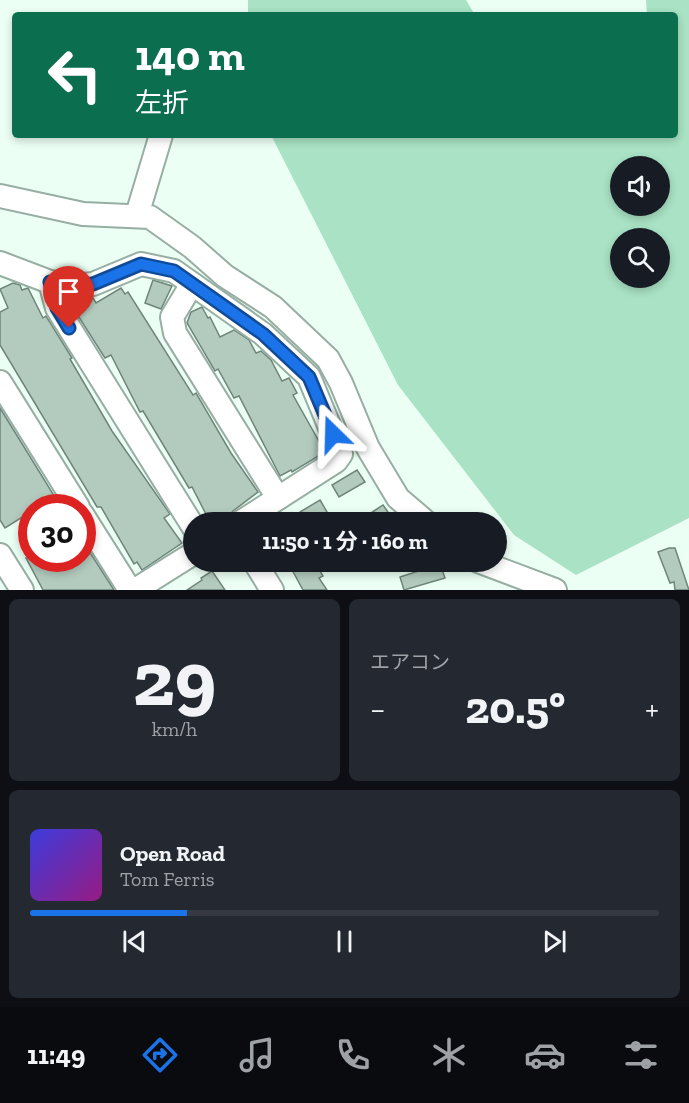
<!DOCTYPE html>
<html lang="ja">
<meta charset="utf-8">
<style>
:root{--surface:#171b24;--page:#242831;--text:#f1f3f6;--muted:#9ea1a6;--line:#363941;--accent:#1a73e8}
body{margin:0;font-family:"Zilla Slab","Noto Sans JP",serif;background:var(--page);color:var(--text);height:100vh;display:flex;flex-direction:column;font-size:22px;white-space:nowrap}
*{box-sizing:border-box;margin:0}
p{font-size:20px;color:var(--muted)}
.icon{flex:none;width:33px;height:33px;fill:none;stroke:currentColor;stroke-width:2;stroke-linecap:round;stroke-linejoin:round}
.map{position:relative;height:590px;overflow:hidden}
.side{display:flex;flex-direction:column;gap:9px;padding:9px;background:#0d0f14;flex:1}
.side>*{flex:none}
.hud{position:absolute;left:12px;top:12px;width:666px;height:126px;border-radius:6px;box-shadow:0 3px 9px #0003;background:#0b6e4f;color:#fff;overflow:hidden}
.fabs{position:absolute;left:610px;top:156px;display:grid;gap:12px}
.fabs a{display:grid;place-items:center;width:60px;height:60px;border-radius:50%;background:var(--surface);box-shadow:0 3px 9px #0003;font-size:30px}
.speed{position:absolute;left:18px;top:494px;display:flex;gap:12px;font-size:30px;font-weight:700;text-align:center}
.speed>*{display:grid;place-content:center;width:78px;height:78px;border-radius:50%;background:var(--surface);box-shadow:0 3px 9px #0003;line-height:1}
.speed .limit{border:9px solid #d22;background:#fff;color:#111}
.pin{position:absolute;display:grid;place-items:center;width:51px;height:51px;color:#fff;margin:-62px -26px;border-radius:50% 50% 50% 0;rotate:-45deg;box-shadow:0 0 6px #0007}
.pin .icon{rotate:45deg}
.me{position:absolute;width:66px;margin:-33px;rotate:338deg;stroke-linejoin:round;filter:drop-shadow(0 0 4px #0008)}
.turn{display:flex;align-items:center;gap:21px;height:126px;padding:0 24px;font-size:27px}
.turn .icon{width:78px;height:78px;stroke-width:2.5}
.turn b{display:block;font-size:42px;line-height:51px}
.big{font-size:45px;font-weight:700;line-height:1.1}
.side .card{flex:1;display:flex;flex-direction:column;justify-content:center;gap:9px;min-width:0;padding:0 21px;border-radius:9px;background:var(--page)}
.side .dial{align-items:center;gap:0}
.dial b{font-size:78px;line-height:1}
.song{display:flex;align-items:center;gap:18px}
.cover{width:72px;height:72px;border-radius:9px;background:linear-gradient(135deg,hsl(240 70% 55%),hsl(310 70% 35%))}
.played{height:6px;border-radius:3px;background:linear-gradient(90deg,var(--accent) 25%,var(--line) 25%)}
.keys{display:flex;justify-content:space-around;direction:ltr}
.heat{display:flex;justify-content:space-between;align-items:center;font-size:33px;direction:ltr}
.side .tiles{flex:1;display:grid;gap:9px;grid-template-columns:1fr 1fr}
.card:last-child{grid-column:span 2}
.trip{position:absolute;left:183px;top:512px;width:324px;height:60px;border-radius:30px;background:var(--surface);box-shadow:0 3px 9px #0003;font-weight:700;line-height:60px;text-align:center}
.tabs{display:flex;height:96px;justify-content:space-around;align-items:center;background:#090b0e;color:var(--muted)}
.tabs .icon{width:42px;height:42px}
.tabs .current{color:var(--accent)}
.tabs b{font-size:27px;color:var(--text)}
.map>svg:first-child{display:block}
.green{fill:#a9e2c4;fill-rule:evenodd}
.building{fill:#b3cbbe;stroke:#6f8579;stroke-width:1.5}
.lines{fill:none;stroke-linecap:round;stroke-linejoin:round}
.minor-casing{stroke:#97aea2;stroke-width:26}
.minor{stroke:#fff;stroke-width:22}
.route-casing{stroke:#114b97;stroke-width:15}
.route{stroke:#1a73e8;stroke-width:10}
</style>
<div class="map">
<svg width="689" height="590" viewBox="0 0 689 590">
<rect width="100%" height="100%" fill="#ecfff4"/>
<g class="green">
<path d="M248,0H466L475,15H248Z"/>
<path d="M646,0H689V518L576,575L514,535L398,385L271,135H675V15H647ZM621,166H660V206H621ZM621,238H660V278H621Z"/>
</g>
<g class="building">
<path d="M153,280L172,286L161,309L145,303Z"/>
<path d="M13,283L20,285L22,290L28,288L43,318L46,316L72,358L70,359L112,431L170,514L164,518L182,543L142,570L137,562L134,564L101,507H97L0,345V312L8,308L0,289Z"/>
<path d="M121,288L125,294L128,292L193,395L196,393L231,453L258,492L233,511L224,522H210L192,487L189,488L143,411L140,412L111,355L105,358L70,303L74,299L85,301L93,298L96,303Z"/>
<path d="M202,307L208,318L210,317L220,337L234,330L249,340L256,353L261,351L271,360L282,381L289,378L297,393L293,395L325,452L292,472L291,470L280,476L239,396L234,398L218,369L215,371L187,323L191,312Z"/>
<path d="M0,408L61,507H32V511L5,528L0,520Z"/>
<path d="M357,470L365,482L339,497L332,485Z"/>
<path d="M320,500L330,517L323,522H305L300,512Z"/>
<path d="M383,505L395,522H357L377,509Z"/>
<path d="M669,548H675L689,590H675L674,582L670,583L658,552Z"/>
<path d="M89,551L114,590H43L26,558H82Z"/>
<path d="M300,561H314L323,576L319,578L327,590H303L290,566Z"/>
<path d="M440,564L445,578L404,590L400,577Z"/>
<path d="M212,571L225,590H187L202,580L201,578Z"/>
</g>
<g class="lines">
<g class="minor-casing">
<g id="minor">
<path d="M0,196L83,214L150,217L192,247L225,276L273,307L328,359L341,383L368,448L398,498L426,522"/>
<path d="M137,215L161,135"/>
<path d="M0,263L50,282L72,286L93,284L141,264L174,271L263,334L309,377L341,454L336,461L241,522"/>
<path d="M50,282L57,308L194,528"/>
<path d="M192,284L172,317L175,333L278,498"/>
<path d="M0,382L78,507"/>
<path d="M82,514L130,590"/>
<path d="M0,555L22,590"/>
<path d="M254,561L272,590"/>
<path d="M478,561L555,590"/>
<path d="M135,590L194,553"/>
</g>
</g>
<use href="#minor" class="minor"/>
</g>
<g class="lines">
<g class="route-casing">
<path id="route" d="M69,328L57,308L50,282L72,286L93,284L141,264L174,271L263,334L309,377L333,434"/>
</g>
<use href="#route" class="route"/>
</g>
</svg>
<div class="fabs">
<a><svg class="icon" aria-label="sound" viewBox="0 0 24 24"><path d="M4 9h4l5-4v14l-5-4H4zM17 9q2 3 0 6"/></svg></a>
<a><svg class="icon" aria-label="search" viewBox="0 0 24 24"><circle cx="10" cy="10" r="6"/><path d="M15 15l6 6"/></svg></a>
</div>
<div class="speed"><div class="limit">30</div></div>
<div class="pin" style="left:69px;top:328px;background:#d93025"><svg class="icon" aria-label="arrive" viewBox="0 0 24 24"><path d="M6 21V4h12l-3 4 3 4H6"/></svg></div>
<svg class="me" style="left:333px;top:434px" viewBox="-20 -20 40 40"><path d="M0-17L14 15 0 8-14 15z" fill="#1a73e8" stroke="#fff" stroke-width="4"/></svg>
<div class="trip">11:50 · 1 分 · 160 m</div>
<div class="hud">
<div class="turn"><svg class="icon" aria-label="left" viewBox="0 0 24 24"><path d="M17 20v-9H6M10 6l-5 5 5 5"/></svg><div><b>140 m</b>左折</div></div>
</div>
</div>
<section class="side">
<div class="tiles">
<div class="card dial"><b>29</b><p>km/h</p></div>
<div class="card"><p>エアコン</p>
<div class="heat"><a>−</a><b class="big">20.5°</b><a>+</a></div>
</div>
<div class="card">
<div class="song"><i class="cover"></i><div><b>Open Road</b><p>Tom Ferris</p></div></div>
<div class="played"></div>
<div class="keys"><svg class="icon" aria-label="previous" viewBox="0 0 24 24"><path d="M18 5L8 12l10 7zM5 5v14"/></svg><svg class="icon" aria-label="pause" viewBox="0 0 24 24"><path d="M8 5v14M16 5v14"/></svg><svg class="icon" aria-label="next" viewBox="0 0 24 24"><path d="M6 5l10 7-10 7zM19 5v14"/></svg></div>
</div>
</div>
</section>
<nav class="tabs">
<b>11:49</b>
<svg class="icon current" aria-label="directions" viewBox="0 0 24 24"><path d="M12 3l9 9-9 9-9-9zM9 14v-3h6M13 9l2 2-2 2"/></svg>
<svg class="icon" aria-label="music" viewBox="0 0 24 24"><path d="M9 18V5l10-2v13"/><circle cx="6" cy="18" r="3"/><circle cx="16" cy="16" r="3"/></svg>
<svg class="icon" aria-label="phone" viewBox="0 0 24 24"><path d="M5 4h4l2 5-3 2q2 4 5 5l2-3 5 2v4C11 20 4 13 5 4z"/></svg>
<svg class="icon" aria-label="climate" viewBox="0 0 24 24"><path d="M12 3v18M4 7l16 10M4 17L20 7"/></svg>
<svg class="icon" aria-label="car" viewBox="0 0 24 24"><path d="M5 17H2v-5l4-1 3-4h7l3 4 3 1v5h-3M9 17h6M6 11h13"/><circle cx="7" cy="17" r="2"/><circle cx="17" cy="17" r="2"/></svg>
<svg class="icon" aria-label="filters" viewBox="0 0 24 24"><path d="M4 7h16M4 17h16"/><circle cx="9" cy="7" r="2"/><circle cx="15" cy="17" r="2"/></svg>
</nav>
